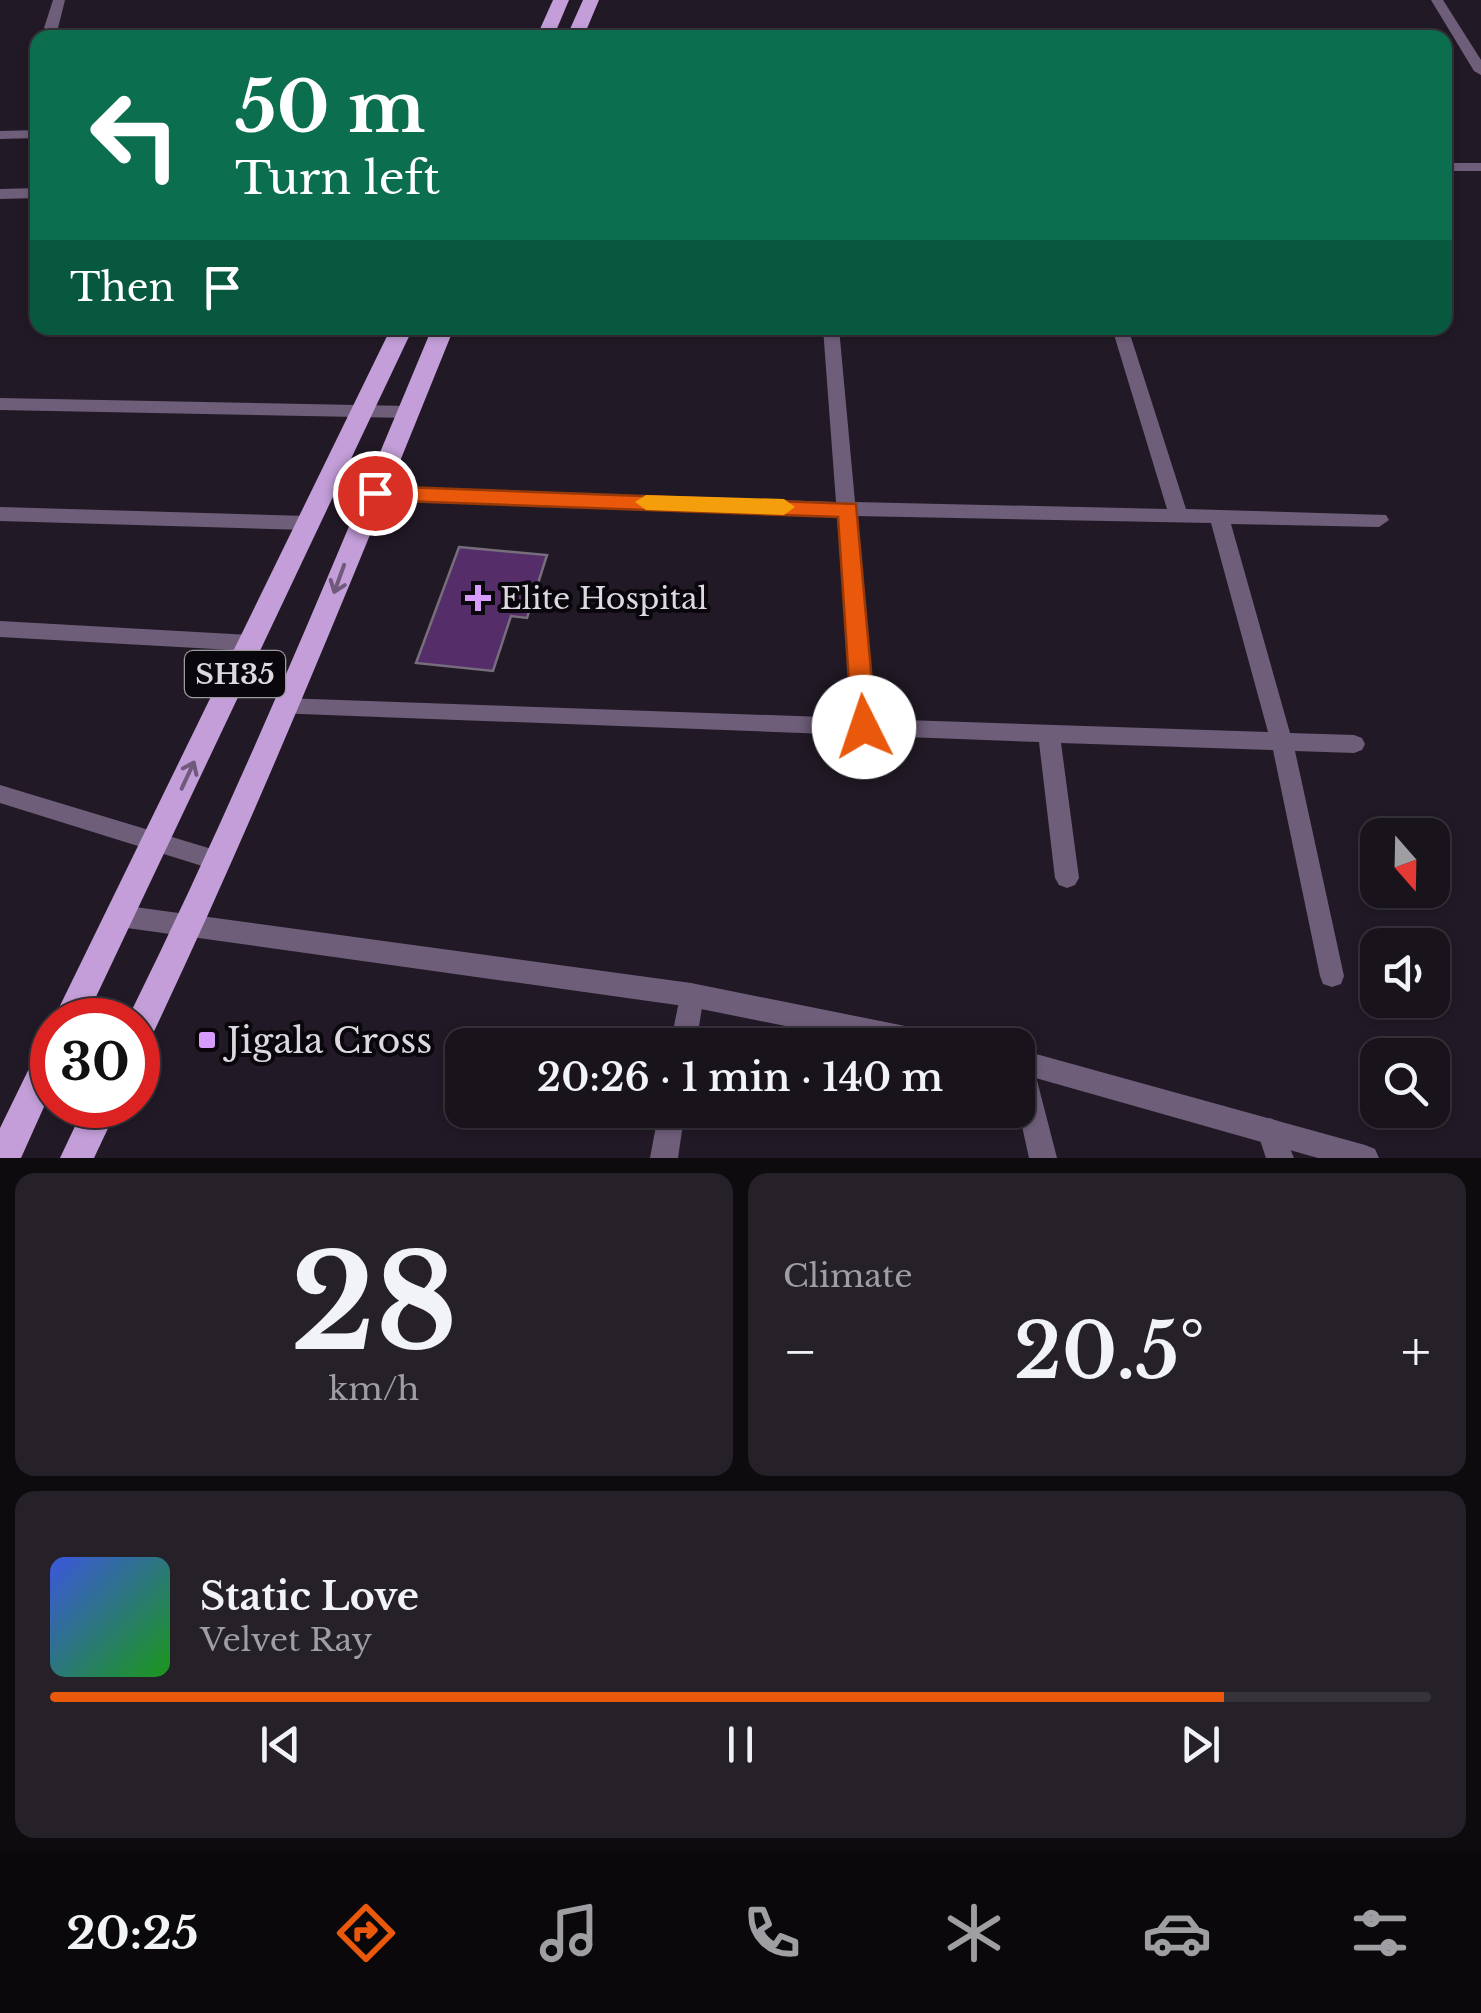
<!DOCTYPE html>
<meta charset="utf-8">
<style>
:root{--surface:#19141c;--page:#262129;--text:#f1f3f6;--muted:#9f9ea3;--line:#37333b;--accent:#ea580c}
body{margin:0;font-family:"Libre Baskerville",serif;background:var(--page);color:var(--text);height:100vh;display:flex;flex-direction:column;font-size:38px;white-space:nowrap}
*{box-sizing:border-box;margin:0}
p{font-size:32px;color:var(--muted)}
.icon{flex:none;width:55px;height:55px;fill:none;stroke:currentColor;stroke-width:2;stroke-linecap:round;stroke-linejoin:round}
.map{position:relative;height:1158px;overflow:hidden}
.drawer{display:flex;flex-direction:column;gap:15px;padding:15px;background:#0e0b0f;flex:1}
.drawer>*{flex:none}
.guide{position:absolute;left:30px;top:30px;width:1422px;height:305px;border-radius:20px;box-shadow:0 2px 8px #0004,0 0 0 2px var(--line);background:#0b6e4f;color:#fff;overflow:hidden}
.needle{width:65px;rotate:160deg}
.buttons{position:absolute;left:1360px;top:818px;display:grid;gap:20px}
.buttons a{display:grid;place-items:center;width:90px;height:90px;border-radius:20px;background:var(--surface);box-shadow:0 2px 8px #0004,0 0 0 2px var(--line);font-size:50px}
.speed{position:absolute;left:30px;top:998px;display:flex;gap:20px;font-size:50px;font-weight:700;text-align:center}
.speed>*{display:grid;place-content:center;width:130px;height:130px;border-radius:50%;background:var(--surface);box-shadow:0 2px 8px #0004,0 0 0 2px var(--line);line-height:1}
.speed .limit{border:15px solid #d22;background:#fff;color:#111}
.pin{position:absolute;display:grid;place-items:center;width:85px;height:85px;color:#fff;margin:-42px;border:5px solid #fff;border-radius:50%;box-shadow:0 2px 10px #0007}
.me{position:absolute;width:110px;margin:-55px;rotate:356deg;stroke-linejoin:round;filter:drop-shadow(0 0 8px #0008)}
.turn{display:flex;align-items:center;gap:35px;height:210px;padding:0 40px;font-size:45px}
.turn .icon{width:130px;height:130px;stroke-width:2.5}
.turn b{display:block;font-size:70px;line-height:85px}
.then{display:flex;align-items:center;height:95px;padding:0 40px;background:#0003;gap:20px;font-size:38px}
.big{font-size:75px;font-weight:600;line-height:1.1}
.drawer .card{flex:1;display:flex;flex-direction:column;justify-content:center;gap:15px;min-width:0;padding:0 35px;border-radius:20px;background:var(--page)}
.drawer .dial{align-items:center;gap:0}
.dial b{font-size:130px;line-height:1}
.song{display:flex;align-items:center;gap:30px}
.cover{width:120px;height:120px;border-radius:15px;background:linear-gradient(135deg,hsl(230 70% 55%),hsl(120 70% 35%))}
.played{height:10px;border-radius:5px;background:linear-gradient(90deg,var(--accent) 85%,var(--line) 85%)}
.keys{display:flex;justify-content:space-around;direction:ltr}
.heat{display:flex;justify-content:space-between;align-items:center;font-size:55px;direction:ltr}
.drawer .tiles{flex:1;display:grid;gap:15px;grid-template-columns:1fr 1fr}
.card:last-child{grid-column:span 2}
.trip{position:absolute;left:445px;top:1028px;width:590px;height:100px;border-radius:20px;background:var(--surface);box-shadow:0 2px 8px #0004,0 0 0 2px var(--line);font-weight:600;line-height:100px;text-align:center}
.dock{display:flex;height:160px;justify-content:space-around;align-items:center;background:#0a080b;color:var(--muted)}
.dock .icon{width:70px;height:70px}
.dock .on{color:var(--accent)}
.dock b{font-size:45px;color:var(--text)}
.map>svg:first-child{display:block}
.building{fill:#542d69;stroke:#766e7c;stroke-width:2.5}
.lines{fill:none;stroke-linecap:round;stroke-linejoin:round}
.minor{fill:#6f5e7a;fill-rule:evenodd}
.tertiary{fill:#6f5e7a;fill-rule:evenodd}
.primary{fill:#c39ed8;fill-rule:evenodd}
.oneway{stroke:#6f5a7c}
.route{fill:#ea580c;stroke:#983908;stroke-width:2.5}
.slow{fill:#f59e0b}
.poi-dot{fill:#d79bf9;stroke:#09070b;stroke-width:4}
.labels{text-anchor:middle;dominant-baseline:central;stroke-width:8;stroke-linejoin:round;paint-order:stroke}
.shield{fill:#09070b;stroke:#9e9aa1;stroke-width:2.5}
.shield-label{font-size:28px;font-weight:bold;fill:#ded9e1}
.poi-label{font-size:30px;fill:#ded9e1;stroke:#09070b;text-anchor:start}
.near-poi-label{font-size:35px;fill:#ded9e1;stroke:#09070b;text-anchor:start}
</style>
<div class="map">
<svg width="1481" height="1158" viewBox="0 0 1481 1158">
<rect width="100%" height="100%" fill="#211a26"/>
<path class="building" d="M459,547L547,555L527,618L511,616L493,671L416,663Z"/>
<g class="lines">
<g class="minor">
<path d="M53,0H65L58,28L51,32L44,28Z"/>
<path d="M1431,0H1443L1481,60V75L1474,71Z"/>
<path d="M38,130V138L0,139V131Z"/>
<rect x="1445" y="163" width="36" height="8"/>
<path d="M38,188V198L0,199V189Z"/>
<path d="M823,328H839L855,502L1167,509L1112,328H1128L1186,509L1386,515L1389,520L1379,527L1231,524L1290,733L1354,735L1362,738L1365,744L1362,750L1354,753L1295,751L1344,976L1341,984L1332,987L1323,984L1320,976L1273,750L1061,743L1079,878L1075,885L1067,888L1059,885L1055,878L1039,742L275,713L272,707L275,701L283,698L852,718L837,515L375,500L366,493L375,486L836,502ZM856,516L1211,523L1268,732L874,719Z"/>
<path d="M0,398L408,406L417,412L408,418L0,410Z"/>
<path d="M0,507L307,516L317,523L307,530L0,521Z"/>
<path d="M0,621L250,635L257,637L260,643L257,649L250,651L0,637Z"/>
<path d="M0,785L215,850L223,853L227,860L223,867L215,870L0,803Z"/>
<path d="M691,983L700,987L704,995L696,1045H670L682,987Z"/>
<path d="M1018,1049L1028,1052L1032,1061L1057,1158H1029L1018,1108Z"/>
<path d="M659,1110H685L678,1158H650Z"/>
<path d="M1270,1118L1279,1122L1294,1158H1266L1257,1131L1261,1122Z"/>
</g>
<g class="tertiary">
<path d="M120,905L691,983L940,1033L949,1036L953,1045H880L691,1007L120,927L111,924L108,916L111,908Z"/>
<path d="M1018,1049L1365,1145L1375,1149L1379,1158H1318L1018,1073Z"/>
</g>
<g class="primary">
<path d="M553,0H569L553,38H536Z"/>
<path d="M583,0H599L583,38H566Z"/>
<path d="M391,328H413L85,1020H53Z"/>
<path d="M432,328H454C357,568 260,808 149,1042L138,1046V1020H127C239,794 335,560 432,328Z"/>
<path d="M52,1040V1089L21,1158H0V1128L41,1044Z"/>
<path d="M85,1105H119L94,1158H60Z"/>
</g>
</g>
<defs><path id="oneway-shaft" d="M-6 0H5M1.5-3L5.5 0L1.5 3" fill="none" stroke-width="1.6" stroke-linecap="round" stroke-linejoin="round" transform="scale(2.5)"/></defs>
<g class="oneway">
<use href="#oneway-shaft" transform="translate(339 579) rotate(110)"/>
<use href="#oneway-shaft" transform="translate(188 775) rotate(-65)"/>
</g>
<path class="route" d="M375,486L856,504L876,727L873,734H855L852,727L838,517L375,500L364,493Z"/>
<path class="slow" d="M646,495L784,499L795,507L784,515L646,510L635,502Z"/>
<g class="poi-dot">
<path d="M473 583h10v10h10v10h-10v10h-10v-10h-10v-10h10z"/>
<rect x="197" y="1030" width="20" height="20" rx="5"/>
</g>
<g class="labels">
<rect class="shield" x="185" y="651" width="100" height="46" rx="8"/>
<g class="shield-label">
<text x="235" y="674">SH35</text>
</g>
<g class="poi-label">
<text x="500" y="598">Elite Hospital</text>
</g>
<g class="near-poi-label">
<text x="227" y="1040">Jigala Cross</text>
</g>
</g>
</svg>
<div class="buttons">
<a><svg class="needle" viewBox="-14 -14 28 28"><path d="M0-13l5 13h-10z" fill="#e53935"/><path d="M0 13l5-13h-10z" fill="#9f9ea3"/></svg></a>
<a><svg class="icon" aria-label="sound" viewBox="0 0 24 24"><path d="M4 9h4l5-4v14l-5-4H4zM17 9q2 3 0 6"/></svg></a>
<a><svg class="icon" aria-label="search" viewBox="0 0 24 24"><circle cx="10" cy="10" r="6"/><path d="M15 15l6 6"/></svg></a>
</div>
<div class="speed"><div class="limit">30</div></div>
<div class="pin" style="left:375px;top:493px;background:#d93025"><svg class="icon" aria-label="arrive" viewBox="0 0 24 24"><path d="M6 21V4h12l-3 4 3 4H6"/></svg></div>
<svg class="me" style="left:864px;top:727px" viewBox="-20 -20 40 40"><circle r="19" fill="#fff"/><path d="M0-13L10 11 0 6-10 11z" fill="#ea580c"/></svg>
<div class="trip">20:26 · 1 min · 140 m</div>
<div class="guide">
<div class="turn"><svg class="icon" aria-label="left" viewBox="0 0 24 24"><path d="M17 20v-9H6M10 6l-5 5 5 5"/></svg><div><b>50 m</b>Turn left</div></div>
<div class="then">Then<svg class="icon" aria-label="arrive" viewBox="0 0 24 24"><path d="M6 21V4h12l-3 4 3 4H6"/></svg></div>
</div>
</div>
<section class="drawer">
<div class="tiles">
<div class="card dial"><b>28</b><p>km/h</p></div>
<div class="card"><p>Climate</p>
<div class="heat"><a>−</a><b class="big">20.5°</b><a>+</a></div>
</div>
<div class="card">
<div class="song"><i class="cover"></i><div><b>Static Love</b><p>Velvet Ray</p></div></div>
<div class="played"></div>
<div class="keys"><svg class="icon" aria-label="previous" viewBox="0 0 24 24"><path d="M18 5L8 12l10 7zM5 5v14"/></svg><svg class="icon" aria-label="pause" viewBox="0 0 24 24"><path d="M8 5v14M16 5v14"/></svg><svg class="icon" aria-label="next" viewBox="0 0 24 24"><path d="M6 5l10 7-10 7zM19 5v14"/></svg></div>
</div>
</div>
</section>
<nav class="dock">
<b>20:25</b>
<svg class="icon on" aria-label="directions" viewBox="0 0 24 24"><path d="M12 3l9 9-9 9-9-9zM9 14v-3h6M13 9l2 2-2 2"/></svg>
<svg class="icon" aria-label="music" viewBox="0 0 24 24"><path d="M9 18V5l10-2v13"/><circle cx="6" cy="18" r="3"/><circle cx="16" cy="16" r="3"/></svg>
<svg class="icon" aria-label="phone" viewBox="0 0 24 24"><path d="M5 4h4l2 5-3 2q2 4 5 5l2-3 5 2v4C11 20 4 13 5 4z"/></svg>
<svg class="icon" aria-label="climate" viewBox="0 0 24 24"><path d="M12 3v18M4 7l16 10M4 17L20 7"/></svg>
<svg class="icon" aria-label="car" viewBox="0 0 24 24"><path d="M5 17H2v-5l4-1 3-4h7l3 4 3 1v5h-3M9 17h6M6 11h13"/><circle cx="7" cy="17" r="2"/><circle cx="17" cy="17" r="2"/></svg>
<svg class="icon" aria-label="filters" viewBox="0 0 24 24"><path d="M4 7h16M4 17h16"/><circle cx="9" cy="7" r="2"/><circle cx="15" cy="17" r="2"/></svg>
</nav>
